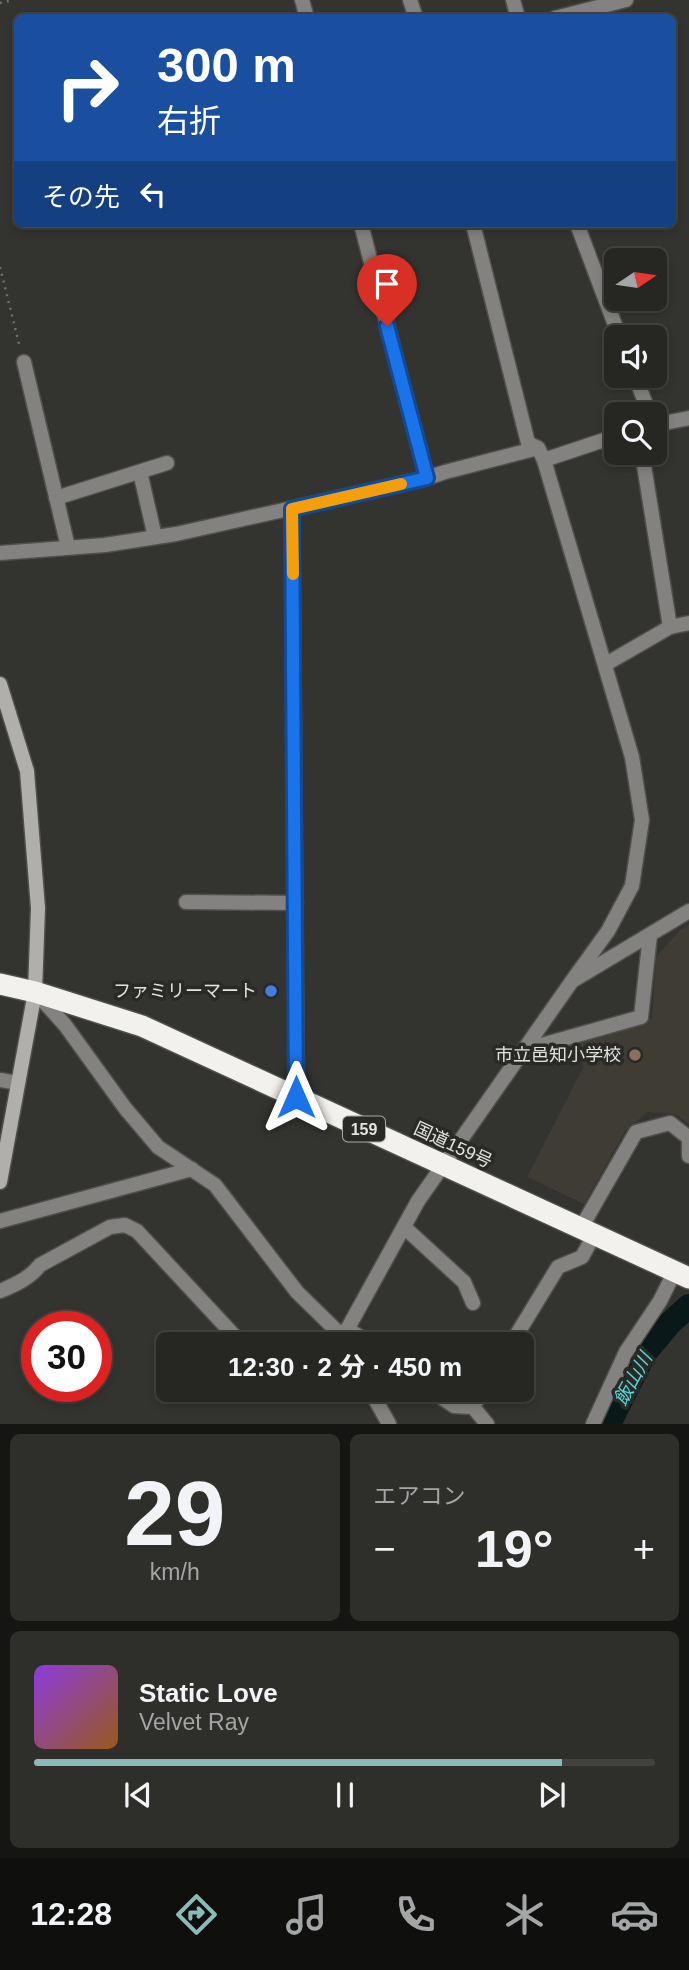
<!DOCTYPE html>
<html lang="ja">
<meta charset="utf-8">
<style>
:root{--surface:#262623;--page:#2e2e2b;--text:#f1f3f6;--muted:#a4a5a6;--line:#424341;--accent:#8bbbb9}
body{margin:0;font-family:Arial,"Noto Sans JP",sans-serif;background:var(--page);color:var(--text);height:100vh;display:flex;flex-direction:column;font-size:26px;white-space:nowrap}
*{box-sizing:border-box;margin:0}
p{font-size:23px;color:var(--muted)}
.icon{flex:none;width:38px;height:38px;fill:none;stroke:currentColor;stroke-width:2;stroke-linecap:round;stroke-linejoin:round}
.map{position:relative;height:1424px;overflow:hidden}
.side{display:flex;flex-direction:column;gap:10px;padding:10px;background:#151513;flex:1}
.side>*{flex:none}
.hud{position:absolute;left:14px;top:14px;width:662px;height:214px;border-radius:10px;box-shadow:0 4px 10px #0003,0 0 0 2px var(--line);background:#1a4fa0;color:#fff;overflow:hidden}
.needle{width:46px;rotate:77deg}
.tools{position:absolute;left:604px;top:248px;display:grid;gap:14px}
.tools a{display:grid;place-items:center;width:63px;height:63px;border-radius:10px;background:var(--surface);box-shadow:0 4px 10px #0003,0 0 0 2px var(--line);font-size:35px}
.speed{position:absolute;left:21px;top:1311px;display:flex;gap:14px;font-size:35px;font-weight:700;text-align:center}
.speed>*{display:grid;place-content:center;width:91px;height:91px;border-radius:50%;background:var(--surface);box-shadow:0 4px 10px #0003,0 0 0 2px var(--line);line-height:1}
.speed .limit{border:10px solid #d22;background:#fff;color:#111}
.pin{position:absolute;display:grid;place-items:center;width:60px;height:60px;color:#fff;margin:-72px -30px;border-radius:50% 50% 50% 0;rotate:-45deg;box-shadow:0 0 7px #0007}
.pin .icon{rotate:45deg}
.me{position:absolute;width:77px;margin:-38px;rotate:0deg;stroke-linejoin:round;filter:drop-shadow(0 0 5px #0008)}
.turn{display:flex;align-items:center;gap:24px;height:147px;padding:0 28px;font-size:32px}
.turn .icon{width:91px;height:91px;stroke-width:2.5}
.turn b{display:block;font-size:49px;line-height:60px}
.then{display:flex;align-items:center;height:66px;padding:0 28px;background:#0003;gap:14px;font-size:26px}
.big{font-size:52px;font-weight:700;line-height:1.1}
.side .widget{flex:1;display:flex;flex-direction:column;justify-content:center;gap:10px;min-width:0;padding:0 24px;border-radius:10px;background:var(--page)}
.side .dial{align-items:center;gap:0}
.dial b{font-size:91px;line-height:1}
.song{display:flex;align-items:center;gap:21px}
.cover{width:84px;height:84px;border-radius:10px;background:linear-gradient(135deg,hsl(270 70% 55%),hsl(30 70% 35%))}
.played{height:7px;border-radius:4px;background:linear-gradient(90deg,var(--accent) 85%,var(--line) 85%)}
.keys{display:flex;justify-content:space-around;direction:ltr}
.heat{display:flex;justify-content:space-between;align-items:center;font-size:38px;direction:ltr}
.side .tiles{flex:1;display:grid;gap:10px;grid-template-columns:1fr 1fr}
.widget:last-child{grid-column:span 2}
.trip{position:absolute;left:156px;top:1332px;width:378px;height:70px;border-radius:10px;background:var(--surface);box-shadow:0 4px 10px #0003,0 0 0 2px var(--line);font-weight:700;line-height:70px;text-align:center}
.tabs{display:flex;height:112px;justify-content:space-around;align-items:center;background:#0f0f0e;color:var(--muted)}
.tabs .icon{width:49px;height:49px}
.tabs .selected{color:var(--accent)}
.tabs b{font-size:32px;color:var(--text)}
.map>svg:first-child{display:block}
.built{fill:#3e3c33}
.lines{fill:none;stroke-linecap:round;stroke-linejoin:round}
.river{stroke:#09191a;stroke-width:24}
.street-casing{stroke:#4f4f4b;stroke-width:17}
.secondary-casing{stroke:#4f4f4b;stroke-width:17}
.highway-casing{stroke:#4f4f4b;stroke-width:24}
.path{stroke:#70706d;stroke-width:2.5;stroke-dasharray:2 5;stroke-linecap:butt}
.street{stroke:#838280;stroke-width:14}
.secondary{stroke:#b0afac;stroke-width:14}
.highway{stroke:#f3f1ed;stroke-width:21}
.route-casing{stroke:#114b97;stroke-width:18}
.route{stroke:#1a73e8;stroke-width:12}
.slow{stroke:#f59e0b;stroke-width:12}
.shop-dot{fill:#3f7fe0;stroke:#292926;stroke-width:2.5}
.education-dot{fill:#8d6e63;stroke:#292926;stroke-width:2.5}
.labels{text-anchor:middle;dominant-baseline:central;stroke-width:7;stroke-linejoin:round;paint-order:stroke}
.shield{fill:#292926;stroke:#aaaaa8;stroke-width:2}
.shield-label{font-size:16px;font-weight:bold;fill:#e2e2e0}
.poi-label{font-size:18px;fill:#e2e2e0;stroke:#292926;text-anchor:end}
.street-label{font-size:18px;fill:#e2e2e0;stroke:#292926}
.water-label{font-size:19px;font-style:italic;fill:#56d8dc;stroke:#292926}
</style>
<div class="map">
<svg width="689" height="1424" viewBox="0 0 689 1424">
<rect width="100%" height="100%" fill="#33332f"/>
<path class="built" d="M689,924V1124L675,1114L648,1112L625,1131L584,1204L527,1177L583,1068L579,1041L652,1018L656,957L680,930Z"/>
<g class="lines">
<path class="river" d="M609,1424L645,1353L670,1323L689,1306"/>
<g class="street-casing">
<g id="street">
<path d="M302,0L307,18"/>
<path d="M410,0L416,18"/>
<path d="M513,0L518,18"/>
<path d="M555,18L626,0"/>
<path d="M361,224L427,478"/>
<path d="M473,224L528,443L538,448L544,460L632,757L642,820L632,886L608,931L572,981"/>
<path d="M577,224L620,338"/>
<path d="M24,362L68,547"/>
<path d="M635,376L650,415"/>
<path d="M654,425L689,418"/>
<path d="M642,453L670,627"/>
<path d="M544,460L616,436"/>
<path d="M140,472L155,537"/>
<path d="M56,498L167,463"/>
<path d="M292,509L297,1097"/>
<path d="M0,553L105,545L176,534L427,478L445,472L538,448"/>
<path d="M606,664L670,627L689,623"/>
<path d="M186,902L296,903"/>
<path d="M37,994L65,1025L125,1108L158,1147L215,1185L297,1292L343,1337L346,1343"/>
<path d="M524,1050L641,1017L650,935"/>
<path d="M0,1080L18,1083"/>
<path d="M0,1221L192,1169"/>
<path d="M404,1227L464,1282L473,1303"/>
<path d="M581,1228L636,1132L670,1123L689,1138V1156"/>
<path d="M0,1291C15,1285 30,1278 40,1265L110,1227L125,1225L137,1231L242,1344"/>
<path d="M347,1329L362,1338L365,1344"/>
<path d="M343,1337L418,1201L572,981L689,911"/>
<path d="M511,1344L558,1267L582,1257L594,1235"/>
<path d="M370,1390L389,1424"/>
<path d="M430,1390L454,1406L473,1407"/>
<path d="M483,1390L473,1407L487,1424"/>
<path d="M593,1424L626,1352L660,1301L675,1271"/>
</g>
</g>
<g class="secondary-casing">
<path id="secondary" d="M0,684L27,771L38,908L35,992L0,1182"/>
</g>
<g class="highway-casing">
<path id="highway" d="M0,984L35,992L142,1026L689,1278"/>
</g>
<g class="path">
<path d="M0,3L13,0"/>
<path d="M0,267L20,348"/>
</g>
<use href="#street" class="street"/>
<use href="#secondary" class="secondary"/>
<use href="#highway" class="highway"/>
</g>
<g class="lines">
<g class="route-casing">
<path id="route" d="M296,1097L292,509L427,478L387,326"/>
</g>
<use href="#route" class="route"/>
<path class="slow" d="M293,574L292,509L401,484"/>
</g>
<circle class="shop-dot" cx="271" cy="991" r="7"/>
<circle class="education-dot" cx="635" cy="1055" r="7"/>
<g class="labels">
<rect class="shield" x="343" y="1116.5" width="42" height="25" rx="5"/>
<g class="shield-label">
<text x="364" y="1129">159</text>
</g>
<g class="poi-label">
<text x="257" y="991">ファミリーマート</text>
<text x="621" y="1055">市立邑知小学校</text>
</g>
<g class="street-label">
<text transform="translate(453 1145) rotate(25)">国道159号</text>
</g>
<g class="water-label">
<text transform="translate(633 1379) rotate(-61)">飯山川</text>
</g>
</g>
</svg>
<div class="tools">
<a><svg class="needle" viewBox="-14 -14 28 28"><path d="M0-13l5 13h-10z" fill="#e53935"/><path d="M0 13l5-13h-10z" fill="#a4a5a6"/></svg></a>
<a><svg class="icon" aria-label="sound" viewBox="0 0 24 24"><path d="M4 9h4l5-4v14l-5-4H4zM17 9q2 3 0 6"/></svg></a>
<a><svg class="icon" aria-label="search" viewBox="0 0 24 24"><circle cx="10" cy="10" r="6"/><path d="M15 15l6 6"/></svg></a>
</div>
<div class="speed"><div class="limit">30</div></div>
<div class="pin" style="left:387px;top:326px;background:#d93025"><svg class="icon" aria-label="arrive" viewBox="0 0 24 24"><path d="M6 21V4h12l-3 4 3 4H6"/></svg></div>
<svg class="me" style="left:296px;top:1097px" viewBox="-20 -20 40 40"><path d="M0-17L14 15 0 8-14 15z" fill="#1a73e8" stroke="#fff" stroke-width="4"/></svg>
<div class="trip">12:30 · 2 分 · 450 m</div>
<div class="hud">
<div class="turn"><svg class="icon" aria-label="right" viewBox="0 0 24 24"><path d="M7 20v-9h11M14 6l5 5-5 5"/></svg><div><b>300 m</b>右折</div></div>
<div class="then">その先<svg class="icon" aria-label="left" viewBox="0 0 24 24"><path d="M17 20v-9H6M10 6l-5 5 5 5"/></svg></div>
</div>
</div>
<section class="side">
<div class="tiles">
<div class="widget dial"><b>29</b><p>km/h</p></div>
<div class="widget"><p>エアコン</p>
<div class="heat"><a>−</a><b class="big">19°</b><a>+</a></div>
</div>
<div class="widget">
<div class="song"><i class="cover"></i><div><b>Static Love</b><p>Velvet Ray</p></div></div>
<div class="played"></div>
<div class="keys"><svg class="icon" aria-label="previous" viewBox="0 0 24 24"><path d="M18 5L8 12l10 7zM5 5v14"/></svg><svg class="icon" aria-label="pause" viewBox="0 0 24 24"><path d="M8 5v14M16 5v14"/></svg><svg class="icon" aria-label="next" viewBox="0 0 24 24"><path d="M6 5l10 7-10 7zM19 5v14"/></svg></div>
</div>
</div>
</section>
<nav class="tabs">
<b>12:28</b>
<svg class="icon selected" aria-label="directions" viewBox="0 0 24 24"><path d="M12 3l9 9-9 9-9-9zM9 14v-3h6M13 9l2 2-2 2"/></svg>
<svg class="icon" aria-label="music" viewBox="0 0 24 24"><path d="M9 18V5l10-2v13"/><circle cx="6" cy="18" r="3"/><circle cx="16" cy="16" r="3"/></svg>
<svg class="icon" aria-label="phone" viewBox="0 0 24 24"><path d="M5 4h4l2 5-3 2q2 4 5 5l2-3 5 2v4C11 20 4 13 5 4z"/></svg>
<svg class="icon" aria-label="climate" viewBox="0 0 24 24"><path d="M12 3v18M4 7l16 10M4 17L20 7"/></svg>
<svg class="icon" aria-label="car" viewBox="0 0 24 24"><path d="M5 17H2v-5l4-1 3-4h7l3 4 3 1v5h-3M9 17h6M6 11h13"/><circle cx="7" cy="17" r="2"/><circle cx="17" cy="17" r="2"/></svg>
</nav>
